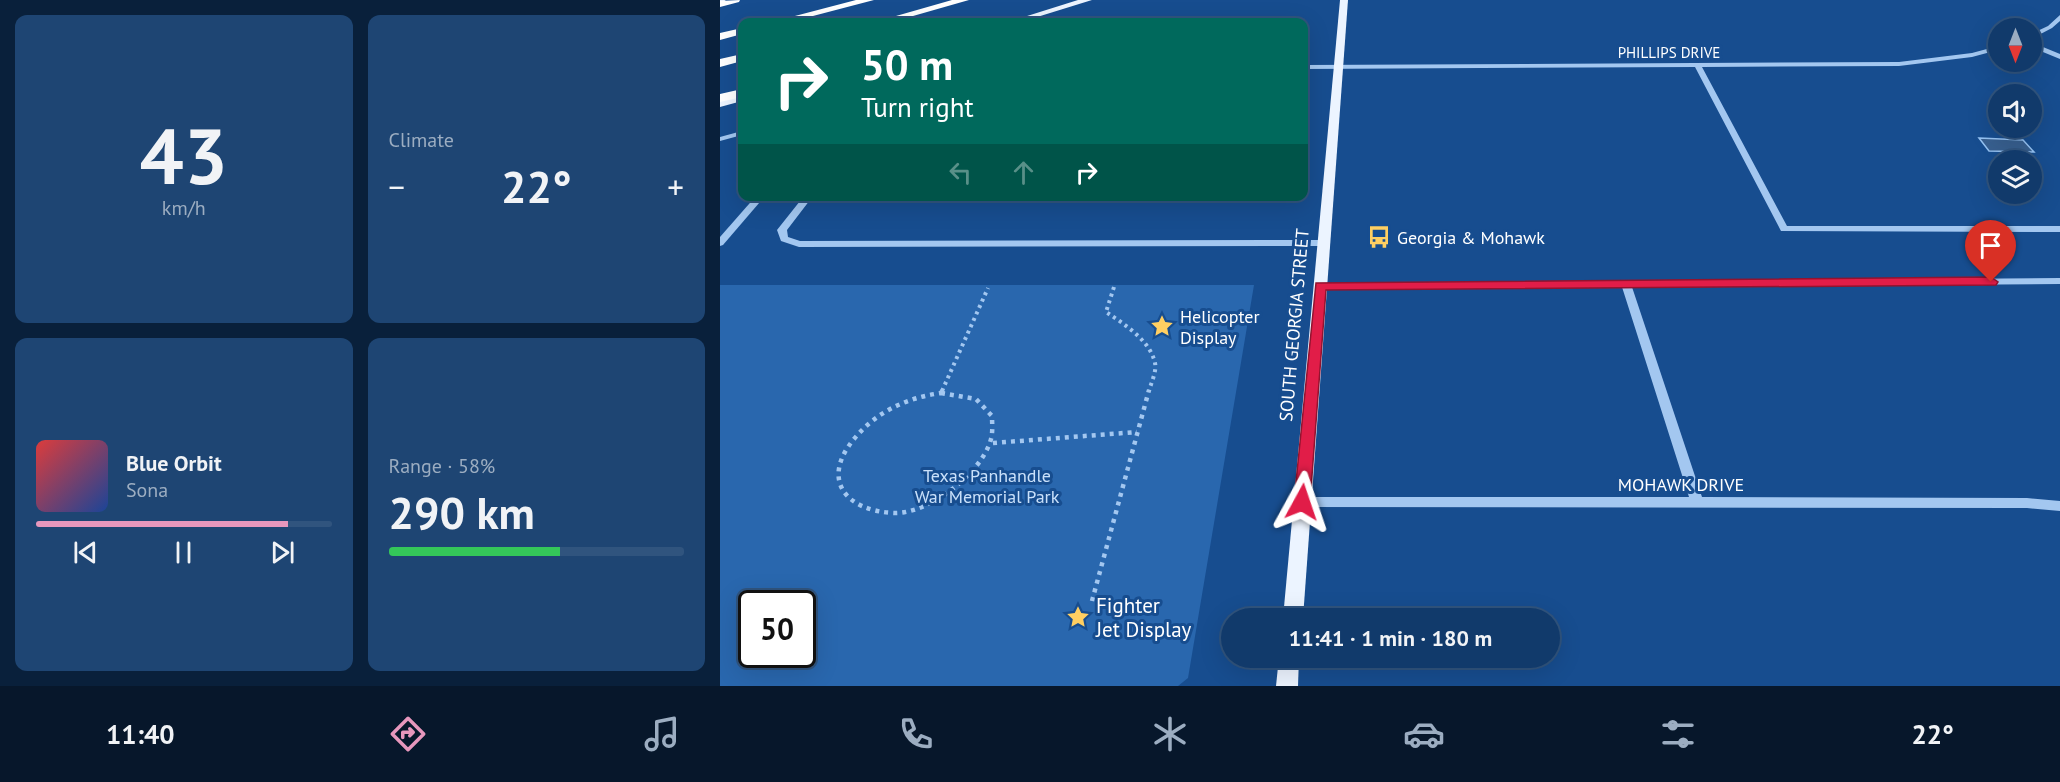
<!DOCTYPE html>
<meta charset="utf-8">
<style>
:root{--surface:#113a6b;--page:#1e4573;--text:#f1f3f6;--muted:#9cadc1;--line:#30547e;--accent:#e797bd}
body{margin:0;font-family:"PT Sans",sans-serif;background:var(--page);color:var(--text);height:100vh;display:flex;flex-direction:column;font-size:22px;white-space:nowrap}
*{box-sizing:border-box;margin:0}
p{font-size:20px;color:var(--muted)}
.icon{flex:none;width:33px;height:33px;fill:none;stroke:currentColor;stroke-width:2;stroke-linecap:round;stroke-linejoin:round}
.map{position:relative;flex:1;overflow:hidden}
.sheet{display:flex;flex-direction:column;gap:15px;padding:15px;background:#09203b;width:720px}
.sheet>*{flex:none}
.guide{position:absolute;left:18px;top:18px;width:570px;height:183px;border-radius:12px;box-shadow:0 6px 24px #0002,0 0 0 2px var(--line);background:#00695c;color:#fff;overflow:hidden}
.needle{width:39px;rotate:180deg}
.controls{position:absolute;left:1268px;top:18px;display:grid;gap:12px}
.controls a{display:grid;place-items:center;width:54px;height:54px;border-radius:50%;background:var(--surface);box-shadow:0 6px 24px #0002,0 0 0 2px var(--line);font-size:30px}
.speed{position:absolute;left:18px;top:590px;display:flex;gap:12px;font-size:30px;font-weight:700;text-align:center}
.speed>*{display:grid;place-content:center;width:78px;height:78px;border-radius:50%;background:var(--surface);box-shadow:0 6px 24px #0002,0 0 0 2px var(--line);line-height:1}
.speed .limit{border:3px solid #111;border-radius:9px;background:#fff;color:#111}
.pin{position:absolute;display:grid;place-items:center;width:51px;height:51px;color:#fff;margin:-62px -26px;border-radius:50% 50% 50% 0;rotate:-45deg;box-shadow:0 0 6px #0007}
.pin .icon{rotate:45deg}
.me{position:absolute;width:66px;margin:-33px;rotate:5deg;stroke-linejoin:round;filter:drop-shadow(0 0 4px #0008)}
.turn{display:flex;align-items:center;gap:21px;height:126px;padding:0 24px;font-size:27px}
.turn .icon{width:78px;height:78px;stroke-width:2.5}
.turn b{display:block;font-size:42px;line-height:51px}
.lanes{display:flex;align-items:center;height:57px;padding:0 24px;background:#0003;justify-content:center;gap:30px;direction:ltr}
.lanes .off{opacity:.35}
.big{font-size:45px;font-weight:600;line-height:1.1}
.sheet .card{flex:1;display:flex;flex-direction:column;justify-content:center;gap:9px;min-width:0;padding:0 21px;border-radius:12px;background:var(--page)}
.sheet .dial{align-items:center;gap:0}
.dial b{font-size:78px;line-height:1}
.song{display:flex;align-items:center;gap:18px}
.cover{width:72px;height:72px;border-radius:9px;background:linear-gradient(135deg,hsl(0 70% 55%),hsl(220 70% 35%))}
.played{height:6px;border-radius:3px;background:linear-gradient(90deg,var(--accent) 85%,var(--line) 85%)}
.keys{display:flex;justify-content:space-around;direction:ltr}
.heat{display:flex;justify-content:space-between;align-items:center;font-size:33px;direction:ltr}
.charge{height:9px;border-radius:4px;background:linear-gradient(90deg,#34c759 58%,var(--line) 0)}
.sheet .tiles{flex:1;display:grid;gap:15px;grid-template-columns:repeat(2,1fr)}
.trip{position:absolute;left:501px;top:608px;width:339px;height:60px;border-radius:30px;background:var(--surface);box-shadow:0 6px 24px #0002,0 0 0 2px var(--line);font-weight:600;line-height:60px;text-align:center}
.dock{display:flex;height:96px;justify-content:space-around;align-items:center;background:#07172b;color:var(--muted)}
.dock .icon{width:42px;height:42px}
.dock .selected{color:var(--accent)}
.dock b{font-size:27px;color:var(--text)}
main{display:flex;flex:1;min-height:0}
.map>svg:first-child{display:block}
.green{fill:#2967ae;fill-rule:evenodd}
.water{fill:#386090;stroke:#95c2f2;stroke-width:1.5}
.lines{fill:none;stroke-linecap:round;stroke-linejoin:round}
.path-far1{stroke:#a3c7f0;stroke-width:4;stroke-dasharray:3 4;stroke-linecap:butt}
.path{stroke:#a3c7f0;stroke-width:4.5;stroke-dasharray:4 5;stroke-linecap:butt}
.minor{fill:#a3c7f0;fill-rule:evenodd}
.major{fill:#ecf4ff;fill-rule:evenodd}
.highway{fill:#fff;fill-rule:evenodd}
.route{fill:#e11d48;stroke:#92132f;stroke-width:1.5}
.labels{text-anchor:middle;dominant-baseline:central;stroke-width:6;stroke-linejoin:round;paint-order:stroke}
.far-street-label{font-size:15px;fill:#fff;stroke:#174d8f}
.poi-label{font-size:18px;fill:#fff;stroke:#174d8f;text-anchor:start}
.street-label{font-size:18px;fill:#fff;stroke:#174d8f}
.park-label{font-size:18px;fill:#cae1fb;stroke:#174d8f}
.near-poi-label{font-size:21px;fill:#fff;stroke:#174d8f;text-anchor:start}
</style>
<main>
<section class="sheet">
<div class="tiles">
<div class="card dial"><b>43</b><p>km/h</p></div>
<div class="card"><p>Climate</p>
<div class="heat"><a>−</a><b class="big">22°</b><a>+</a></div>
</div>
<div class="card">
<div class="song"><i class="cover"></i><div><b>Blue Orbit</b><p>Sona</p></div></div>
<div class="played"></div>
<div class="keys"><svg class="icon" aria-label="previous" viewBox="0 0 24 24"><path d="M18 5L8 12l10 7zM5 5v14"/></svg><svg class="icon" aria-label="pause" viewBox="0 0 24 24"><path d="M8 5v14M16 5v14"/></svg><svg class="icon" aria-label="next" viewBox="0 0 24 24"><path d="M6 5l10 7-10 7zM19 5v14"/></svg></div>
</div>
<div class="card"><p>Range · 58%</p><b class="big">290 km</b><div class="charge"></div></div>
</div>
</section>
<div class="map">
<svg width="1340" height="686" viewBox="0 0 1340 686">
<rect width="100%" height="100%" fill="#174d8f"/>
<path class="green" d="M0,285H534L468,678L458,686H0ZM32,603H82V654H32Z"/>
<path class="water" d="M1259,138L1303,140L1314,152L1269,151Z"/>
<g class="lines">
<g class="path-far1">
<path d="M394,287L386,312C404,324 430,340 435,363C437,371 431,383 429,391"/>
<path d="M222,391L268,288"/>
</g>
<g class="path">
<path d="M221,393L256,399L272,416C272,423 273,432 271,439C262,473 209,514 174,513C126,511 100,480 134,439C156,412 186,398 221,393Z"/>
<path d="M221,393L223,390"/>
<path d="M273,443L417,432"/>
<path d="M372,601L429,390"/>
</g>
<g class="minor">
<path d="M1340,15V21L1332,28L1311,39V34L1328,26Z"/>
<path d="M1311,42L1340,54V59L1311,47Z"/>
<path d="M1278,46V50L1252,57L1179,66L982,67L1067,226H1340V232L1061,231L975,67L584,69V65L1179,62L1252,53Z"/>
<path d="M22,131V135L0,141V137Z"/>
<path d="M36,196H45L3,245L0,246V237Z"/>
<path d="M84,196H93L67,230L68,237L80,241L604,240L609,243L604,246L79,247L61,241L57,230Z"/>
<path d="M1340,278V284L912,287L982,497L1307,498L1340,501V511L1307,508L582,507L578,506L576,502L578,498L582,497H969L902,287L600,289L597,288L595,286L597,284Z"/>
</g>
<g class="major">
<path d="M0,0H6L0,4Z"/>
<path d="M358,0H372L301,22H288Z"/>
<path d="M620,0H628L583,618H563Z"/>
<path d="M22,95V101L0,107V101Z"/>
<path d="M559,657H579L578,686H556Z"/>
</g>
<g class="highway">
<path d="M20,0L19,2L0,7V1Z"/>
<path d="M136,0H154L70,22H52Z"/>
<path d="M232,0H249L172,22H155Z"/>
<path d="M22,28V34L0,40V33Z"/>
<path d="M22,54V61L0,67V59Z"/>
<path d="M22,89V97L0,102V94Z"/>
</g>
</g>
<path class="route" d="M1271,277L1278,282L1276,285L606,290L590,502L588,507H576L574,502L596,283Z"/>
<defs>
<g id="bus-bare" transform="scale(1.8)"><path d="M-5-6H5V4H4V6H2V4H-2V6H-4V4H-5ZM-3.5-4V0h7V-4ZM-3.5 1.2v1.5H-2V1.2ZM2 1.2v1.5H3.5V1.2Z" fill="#ffcf62" stroke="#174d8f" stroke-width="2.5" paint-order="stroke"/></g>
<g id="sight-bare" transform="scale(1.8)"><path d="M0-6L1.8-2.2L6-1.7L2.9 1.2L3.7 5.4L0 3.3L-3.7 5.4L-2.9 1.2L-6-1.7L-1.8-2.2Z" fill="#ffcf62" stroke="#174d8f" stroke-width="2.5" paint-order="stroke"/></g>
</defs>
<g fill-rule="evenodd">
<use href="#bus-bare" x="659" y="237"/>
<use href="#sight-bare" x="442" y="326"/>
<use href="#sight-bare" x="358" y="617"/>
</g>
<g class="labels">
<g class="far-street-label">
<text x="949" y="52">PHILLIPS DRIVE</text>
</g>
<g class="poi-label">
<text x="677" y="237">Georgia &amp; Mohawk</text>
<text x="460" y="316">Helicopter<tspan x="460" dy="21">Display</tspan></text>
</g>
<g class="street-label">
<text transform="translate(574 325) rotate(-85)">SOUTH GEORGIA STREET</text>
<text x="961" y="484">MOHAWK DRIVE</text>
</g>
<g class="park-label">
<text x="267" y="475">Texas Panhandle<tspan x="267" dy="21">War Memorial Park</tspan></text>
</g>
<g class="near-poi-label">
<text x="376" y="605">Fighter<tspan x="376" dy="24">Jet Display</tspan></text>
</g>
</g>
</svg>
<div class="controls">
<a><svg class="needle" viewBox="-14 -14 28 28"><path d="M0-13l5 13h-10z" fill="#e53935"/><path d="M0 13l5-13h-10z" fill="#9cadc1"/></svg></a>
<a><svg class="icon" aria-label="sound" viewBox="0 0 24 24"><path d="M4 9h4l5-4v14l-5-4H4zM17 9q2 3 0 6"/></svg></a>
<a><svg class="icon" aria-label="layers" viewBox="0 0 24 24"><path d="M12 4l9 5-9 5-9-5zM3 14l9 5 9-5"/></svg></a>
</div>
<div class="speed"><div class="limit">50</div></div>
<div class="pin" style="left:1271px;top:282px;background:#d93025"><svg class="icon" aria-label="arrive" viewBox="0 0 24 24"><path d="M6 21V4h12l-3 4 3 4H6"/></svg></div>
<svg class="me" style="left:582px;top:502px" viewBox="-20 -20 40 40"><path d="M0-17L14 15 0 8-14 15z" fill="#e11d48" stroke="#fff" stroke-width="4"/></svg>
<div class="trip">11:41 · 1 min · 180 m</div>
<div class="guide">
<div class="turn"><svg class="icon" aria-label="right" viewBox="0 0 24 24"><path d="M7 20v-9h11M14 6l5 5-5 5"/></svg><div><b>50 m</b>Turn right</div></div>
<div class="lanes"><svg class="icon off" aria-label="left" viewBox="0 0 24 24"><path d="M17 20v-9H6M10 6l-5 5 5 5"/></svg><svg class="icon off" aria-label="ahead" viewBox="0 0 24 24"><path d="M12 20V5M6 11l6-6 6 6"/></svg><svg class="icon" aria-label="right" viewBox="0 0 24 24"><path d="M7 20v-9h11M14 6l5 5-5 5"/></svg></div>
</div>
</div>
</main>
<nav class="dock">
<b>11:40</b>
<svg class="icon selected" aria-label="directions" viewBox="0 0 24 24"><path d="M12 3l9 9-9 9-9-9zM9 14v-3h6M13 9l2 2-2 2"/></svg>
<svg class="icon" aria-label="music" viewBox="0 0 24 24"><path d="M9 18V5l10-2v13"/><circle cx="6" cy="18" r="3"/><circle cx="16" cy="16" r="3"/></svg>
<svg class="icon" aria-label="phone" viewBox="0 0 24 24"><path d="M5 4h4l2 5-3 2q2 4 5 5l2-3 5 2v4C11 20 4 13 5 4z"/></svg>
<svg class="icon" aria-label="climate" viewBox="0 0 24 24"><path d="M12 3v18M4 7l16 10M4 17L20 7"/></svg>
<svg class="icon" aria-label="car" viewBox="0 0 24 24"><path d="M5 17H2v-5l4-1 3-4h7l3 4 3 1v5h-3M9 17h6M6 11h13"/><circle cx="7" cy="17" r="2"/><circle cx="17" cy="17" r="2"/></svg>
<svg class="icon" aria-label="filters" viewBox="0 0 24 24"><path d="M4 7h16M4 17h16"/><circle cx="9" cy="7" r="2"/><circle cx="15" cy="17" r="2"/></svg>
<b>22°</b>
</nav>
